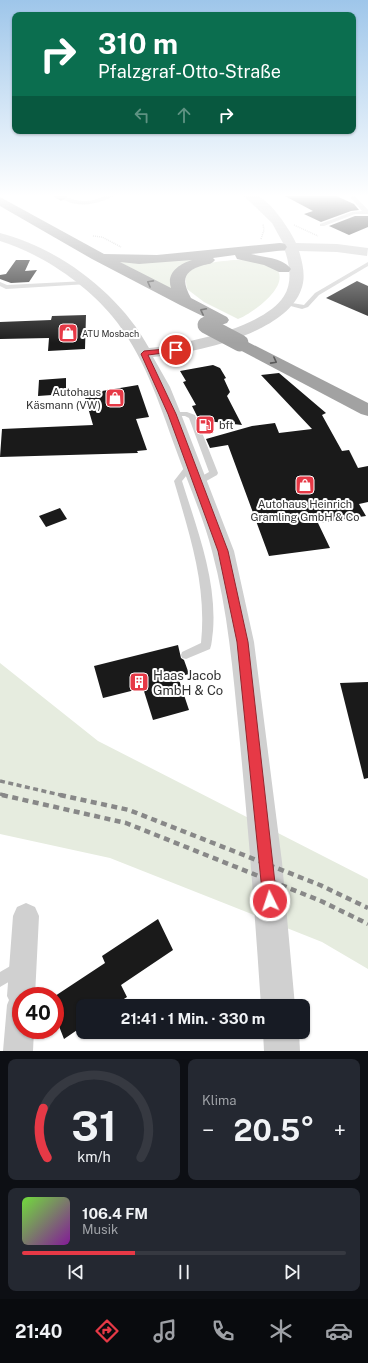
<!DOCTYPE html>
<html lang="de">
<meta charset="utf-8">
<style>
:root{--surface:#171b24;--page:#242831;--text:#f1f3f6;--muted:#9ea1a6;--line:#363941;--accent:#e63946}
body{margin:0;font-family:"Public Sans",sans-serif;background:var(--page);color:var(--text);height:100vh;display:flex;flex-direction:column;font-size:15px;white-space:nowrap}
*{box-sizing:border-box;margin:0}
p{font-size:13px;color:var(--muted)}
.icon{flex:none;width:22px;height:22px;fill:none;stroke:currentColor;stroke-width:2;stroke-linecap:round;stroke-linejoin:round}
.map{position:relative;height:1051px;overflow:hidden}
.details{display:flex;flex-direction:column;gap:8px;padding:8px;background:#0d0f14;flex:1}
.details>*{flex:none}
.hud{position:absolute;left:12px;top:12px;width:344px;height:122px;border-radius:8px;box-shadow:0 1px 3px #0004;background:#0b6e4f;color:#fff;overflow:hidden}
.speed{position:absolute;left:12px;top:987px;display:flex;gap:8px;font-size:20px;font-weight:700;text-align:center}
.speed>*{display:grid;place-content:center;width:52px;height:52px;border-radius:50%;background:var(--surface);box-shadow:0 1px 3px #0004;line-height:1}
.speed .limit{border:6px solid #d22;background:#fff;color:#111}
.pin{position:absolute;display:grid;place-items:center;width:34px;height:34px;color:#fff;margin:-17px;border:2px solid #fff;border-radius:50%;box-shadow:0 1px 4px #0007}
.me{position:absolute;width:44px;margin:-22px;rotate:356deg;stroke-linejoin:round;filter:drop-shadow(0 0 3px #0008)}
.turn{display:flex;align-items:center;gap:14px;height:84px;padding:0 20px;font-size:18px}
.turn .icon{width:52px;height:52px;stroke-width:2.5}
.turn b{display:block;font-size:28px;line-height:34px}
.lanes{display:flex;align-items:center;height:38px;padding:0 20px;background:#0003;justify-content:center;gap:20px;direction:ltr}
.lanes .off{opacity:.35}
.big{font-size:30px;font-weight:700;line-height:1.1}
.details .tile{flex:1;display:flex;flex-direction:column;justify-content:center;gap:6px;min-width:0;padding:0 14px;border-radius:8px;background:var(--page)}
.details .dial{align-items:center;gap:0}
.dial svg{height:104px;overflow:visible;fill:none;stroke:var(--line);stroke-width:7;stroke-linecap:round;text-anchor:middle}
.dial text{fill:var(--text);stroke:none}
.song{display:flex;align-items:center;gap:12px}
.cover{width:48px;height:48px;border-radius:6px;background:linear-gradient(135deg,hsl(100 70% 55%),hsl(290 70% 35%))}
.played{height:4px;border-radius:2px;background:linear-gradient(90deg,var(--accent) 35%,var(--line) 35%)}
.keys{display:flex;justify-content:space-around;direction:ltr}
.heat{display:flex;justify-content:space-between;align-items:center;font-size:22px;direction:ltr}
.details .tiles{flex:1;display:grid;gap:8px;grid-template-columns:1fr 1fr}
.tile:last-child{grid-column:span 2}
.trip{position:absolute;left:76px;top:999px;width:234px;height:40px;border-radius:8px;background:var(--surface);box-shadow:0 1px 3px #0004;font-weight:700;line-height:40px;text-align:center}
.tabs{display:flex;height:64px;justify-content:space-around;align-items:center;background:#090b0e;color:var(--muted)}
.tabs .icon{width:28px;height:28px}
.tabs .selected{color:var(--accent)}
.tabs b{font-size:18px;color:var(--text)}
.map>svg:first-child{display:block}
.green{fill:#e6ecdf}
.building{fill:#1a1a1a}
.lines{fill:none;stroke-linecap:round;stroke-linejoin:round}
.path{stroke:#cdcdcd;stroke-width:1.5;stroke-dasharray:1 1;stroke-linecap:butt}
.service{fill:#d0d0d0;fill-rule:evenodd}
.minor{fill:#d0d0d0;fill-rule:evenodd}
.tertiary{fill:#d0d0d0;fill-rule:evenodd}
.trunk{fill:#a2a2a2;fill-rule:evenodd}
.rail-far1{stroke:#888;stroke-width:3.5;stroke-dasharray:5 3.5;stroke-linecap:butt}
.rail{stroke:#888;stroke-width:4.5;stroke-dasharray:6 4.5;stroke-linecap:butt}
.trunk-bridge{stroke:#a2a2a2;stroke-width:17}
.oneway{stroke:#5a5a5a}
.route{fill:#e63946;stroke:#96252e}
.labels{text-anchor:middle;dominant-baseline:central;stroke-width:4;stroke-linejoin:round;paint-order:stroke}
.far-poi-label{font-size:9px;fill:#333;stroke:#fff;text-anchor:start}
.poi-label{font-size:11px;fill:#333;stroke:#fff;text-anchor:end}
.near-poi-label{font-size:13px;fill:#333;stroke:#fff;text-anchor:start}
</style>
<div class="map">
<svg width="368" height="1051" viewBox="0 0 368 1051">
<rect width="100%" height="100%" fill="#fff"/>
<g class="green">
<path d="M238,252L194,261L173,290L114,259Z"/>
<path d="M234,260C245,260 268,259 276,268C292,286 251,314 238,319L204,302L187,289L185,275C199,262 216,262 234,260Z"/>
<path d="M0,663L98,741L368,879V969L322,942L110,858L0,834Z"/>
</g>
<g class="building">
<path d="M283,195H334L354,204L359,210L351,211L321,222L304,214L313,211Z"/>
<path d="M355,216H368V227L349,235L329,226Z"/>
<path d="M16,260H30L25,271L37,270L29,282L11,283L0,279V275L6,274Z"/>
<path d="M357,281L368,286V316L326,298Z"/>
<path d="M86,315L85,349L48,351L49,338L0,339V322L51,320L52,316Z"/>
<path d="M213,365L220,368L226,378L224,379L230,392L227,396L242,425L199,420L192,406L196,405L183,382L186,381L180,371Z"/>
<path d="M279,373L326,413L322,415L342,451L349,450L358,468L368,466V502L359,504L366,516L318,523L330,548L269,556L228,445L210,448L206,439L252,426L275,423L279,433L312,429L261,375Z"/>
<path d="M66,378V394L38,396L39,380Z"/>
<path d="M138,385L149,417L136,419L147,450L137,451L138,453L0,457L2,429L93,425L84,394Z"/>
<path d="M60,508L67,519L46,527L39,516Z"/>
<path d="M178,645L181,658L184,660L189,674L178,677L189,710L153,720L143,688L103,698L94,666Z"/>
<path d="M368,682V778L364,779L340,683Z"/>
<path d="M158,919L173,950L121,985L127,997L113,1006H83V1026L64,1039L55,1016V996L105,963L102,956Z"/>
</g>
<g class="lines">
<g class="path">
<path d="M294,225L318,236"/>
<path d="M93,236L102,237L121,247"/>
<path d="M261,239L264,230L263,224"/>
</g>
<g class="service">
<path d="M107,195H115C98,205 76,209 59,197L61,196C81,202 87,204 107,195Z"/>
<path d="M351,196H355L368,210V214H355L324,226H320V224L352,212L362,211L351,198Z"/>
<path d="M368,262V266L319,295L308,307L302,309L283,304L286,302L304,305L315,293Z"/>
<path d="M86,281L88,282V284L6,289L0,286V282L7,285Z"/>
<path d="M169,412H187L195,415L218,473L217,475L201,484H195L194,482L195,480L209,472L189,418L185,416H169Z"/>
<path d="M191,462L195,465L182,481C197,529 217,580 213,631C212,637 212,644 210,649L186,659L182,658L181,655L182,652L201,643C207,586 190,536 174,481L188,463Z"/>
<path d="M19,961L24,963L26,968L24,973L0,987V972Z"/>
</g>
<path class="minor" d="M26,903L35,907L39,916L35,996H21V1030H34L33,1051H3L7,1005L9,1000L7,996L13,916L17,907Z"/>
<g class="tertiary">
<path d="M243,195C246,195 252,195 255,195C270,199 290,230 296,243L337,244L368,248L367,256L337,252L299,251C303,264 306,278 301,290C285,334 195,353 153,357L170,387L181,414L234,551L254,642L282,862L295,1006H261C255,915 248,824 239,733C233,672 228,611 212,551C203,516 187,481 175,447C159,402 143,353 112,316C86,284 40,253 0,241V233C59,248 120,294 149,348C184,344 264,328 284,296C292,283 290,268 286,254L285,251L275,250L273,247L275,244L283,243L272,223Z"/>
<path d="M263,1032H299L300,1051H264Z"/>
</g>
<g class="trunk">
<path d="M51,195H66L67,197L61,201Z"/>
<path d="M0,197L104,254L157,255L280,243L285,244L287,247L285,250L251,254C263,257 284,258 291,269L289,272H279L264,265L237,259L235,255L213,258L215,260C212,264 209,264 204,265C183,271 181,280 191,298L227,317L229,320L227,323L221,325L180,305L92,259L0,206ZM192,260C179,264 166,273 171,288L120,262L139,264Z"/>
<path d="M240,338L368,403V416L361,414L234,347L232,343L234,339Z"/>
</g>
<g class="rail-far1">
<path d="M0,781L65,796"/>
<path d="M0,794L7,796"/>
</g>
<g class="rail">
<path d="M2,795L126,823L321,901L368,924"/>
<path d="M60,795L129,810L320,885L368,908"/>
</g>
<path class="trunk-bridge" d="M206,325L240,343"/>
</g>
<defs><path id="oneway-chevron" d="M-2-3.5L2.5 0L-2 3.5" fill="none" stroke-width="1.6" stroke-linecap="round" stroke-linejoin="round"/></defs>
<g class="oneway">
<use href="#oneway-chevron" transform="translate(150 283) rotate(-152)"/>
<use href="#oneway-chevron" transform="translate(203 311) rotate(-153)"/>
<use href="#oneway-chevron" transform="translate(274 361) rotate(28)"/>
</g>
<linearGradient id="sky" x2="0" y2="1"><stop stop-color="#9ec6ea"/><stop offset="0.57" stop-color="#fff"/><stop offset="1" stop-color="#fff" stop-opacity="0"/></linearGradient>
<rect width="368" height="343" fill="url(#sky)"/>
<path class="route" d="M176,348L180,350L179,351L148,355L176,414L228,551L248,642L277,901L275,906L270,908L265,906L263,901L237,642L218,551L168,414L141,354L144,351Z"/>
<defs>
<g id="shop-square" transform="scale(1)"><rect x="-9" y="-9" width="18" height="18" rx="4" fill="#e63946" stroke="#fff"/><path d="M-5-2.5h2.3a2.7 3.5 0 0 1 5.4 0H5L5.5 6h-11ZM-1.5-2.5h3a1.5 2.3 0 0 0-3 0Z" fill="#fff"/></g>
<g id="fuel-square" transform="scale(1)"><rect x="-9" y="-9" width="18" height="18" rx="4" fill="#e63946" stroke="#fff"/><path d="M-5.5-6h7V0h2V4h1.3V-2.5L3-4.5l.8-.8L6-3V5H2.5V1h-1V6h-7ZM-4.2-4.7v3.2H.2V-4.7Z" fill="#fff"/></g>
<g id="building-square" transform="scale(1)"><rect x="-9" y="-9" width="18" height="18" rx="4" fill="#e63946" stroke="#fff"/><path d="M-4-6H4V6H1V3H-1V6H-4ZM-2.5-4.3h1.7v1.8h-1.7ZM.8-4.3h1.7v1.8H.8ZM-2.5-1h1.7V.8h-1.7ZM.8-1h1.7V.8H.8Z" fill="#fff"/></g>
</defs>
<g fill-rule="evenodd">
<use href="#shop-square" x="68" y="333"/>
<use href="#shop-square" x="115" y="398"/>
<use href="#fuel-square" x="205" y="425"/>
<use href="#shop-square" x="305" y="485"/>
<use href="#building-square" x="139" y="682"/>
</g>
<g class="labels">
<g class="far-poi-label">
<text x="82" y="333">ATU Mosbach</text>
</g>
<g class="poi-label">
<text x="101" y="392">Autohaus<tspan x="101" dy="13">Käsmann (VW)</tspan></text>
<text x="219" y="425" text-anchor="start">bft</text>
<text x="305" y="504" text-anchor="middle">Autohaus Heinrich<tspan x="305" dy="13">Gramling GmbH &amp; Co</tspan></text>
</g>
<g class="near-poi-label">
<text x="153" y="675">Haas Jacob<tspan x="153" dy="15">GmbH &amp; Co</tspan></text>
</g>
</g>
</svg>
<div class="speed"><div class="limit">40</div></div>
<div class="pin" style="left:176px;top:350px;background:#d93025"><svg class="icon" aria-label="arrive" viewBox="0 0 24 24"><path d="M6 21V4h12l-3 4 3 4H6"/></svg></div>
<svg class="me" style="left:270px;top:901px" viewBox="-20 -20 40 40"><circle r="17" fill="#e63946" stroke="#fff" stroke-width="3"/><path d="M0-11L8 9 0 5-8 9z" fill="#fff"/></svg>
<div class="trip">21:41 · 1 Min. · 330 m</div>
<div class="hud">
<div class="turn"><svg class="icon" aria-label="right" viewBox="0 0 24 24"><path d="M7 20v-9h11M14 6l5 5-5 5"/></svg><div><b>310 m</b>Pfalzgraf-Otto-Straße</div></div>
<div class="lanes"><svg class="icon off" aria-label="left" viewBox="0 0 24 24"><path d="M17 20v-9H6M10 6l-5 5 5 5"/></svg><svg class="icon off" aria-label="ahead" viewBox="0 0 24 24"><path d="M12 20V5M6 11l6-6 6 6"/></svg><svg class="icon" aria-label="right" viewBox="0 0 24 24"><path d="M7 20v-9h11M14 6l5 5-5 5"/></svg></div>
</div>
</div>
<section class="details">
<div class="tiles">
<div class="tile dial"><svg viewBox="0 0 100 80">
<path d="M14 69A42 42 0 1 1 86 69"/>
<path d="M14 69A42 42 0 0 1 11 31" stroke="#e63946"/>
<text x="50" y="56" font-size="32" font-weight="700">31</text>
<text x="50" y="72" font-size="11">km/h</text>
</svg></div>
<div class="tile"><p>Klima</p>
<div class="heat"><a>−</a><b class="big">20.5°</b><a>+</a></div>
</div>
<div class="tile">
<div class="song"><i class="cover"></i><div><b>106.4 FM</b><p>Musik</p></div></div>
<div class="played"></div>
<div class="keys"><svg class="icon" aria-label="previous" viewBox="0 0 24 24"><path d="M18 5L8 12l10 7zM5 5v14"/></svg><svg class="icon" aria-label="pause" viewBox="0 0 24 24"><path d="M8 5v14M16 5v14"/></svg><svg class="icon" aria-label="next" viewBox="0 0 24 24"><path d="M6 5l10 7-10 7zM19 5v14"/></svg></div>
</div>
</div>
</section>
<nav class="tabs">
<b>21:40</b>
<svg class="icon selected" aria-label="directions" viewBox="0 0 24 24"><path d="M12 3l9 9-9 9-9-9zM9 14v-3h6M13 9l2 2-2 2"/></svg>
<svg class="icon" aria-label="music" viewBox="0 0 24 24"><path d="M9 18V5l10-2v13"/><circle cx="6" cy="18" r="3"/><circle cx="16" cy="16" r="3"/></svg>
<svg class="icon" aria-label="phone" viewBox="0 0 24 24"><path d="M5 4h4l2 5-3 2q2 4 5 5l2-3 5 2v4C11 20 4 13 5 4z"/></svg>
<svg class="icon" aria-label="climate" viewBox="0 0 24 24"><path d="M12 3v18M4 7l16 10M4 17L20 7"/></svg>
<svg class="icon" aria-label="car" viewBox="0 0 24 24"><path d="M5 17H2v-5l4-1 3-4h7l3 4 3 1v5h-3M9 17h6M6 11h13"/><circle cx="7" cy="17" r="2"/><circle cx="17" cy="17" r="2"/></svg>
</nav>
